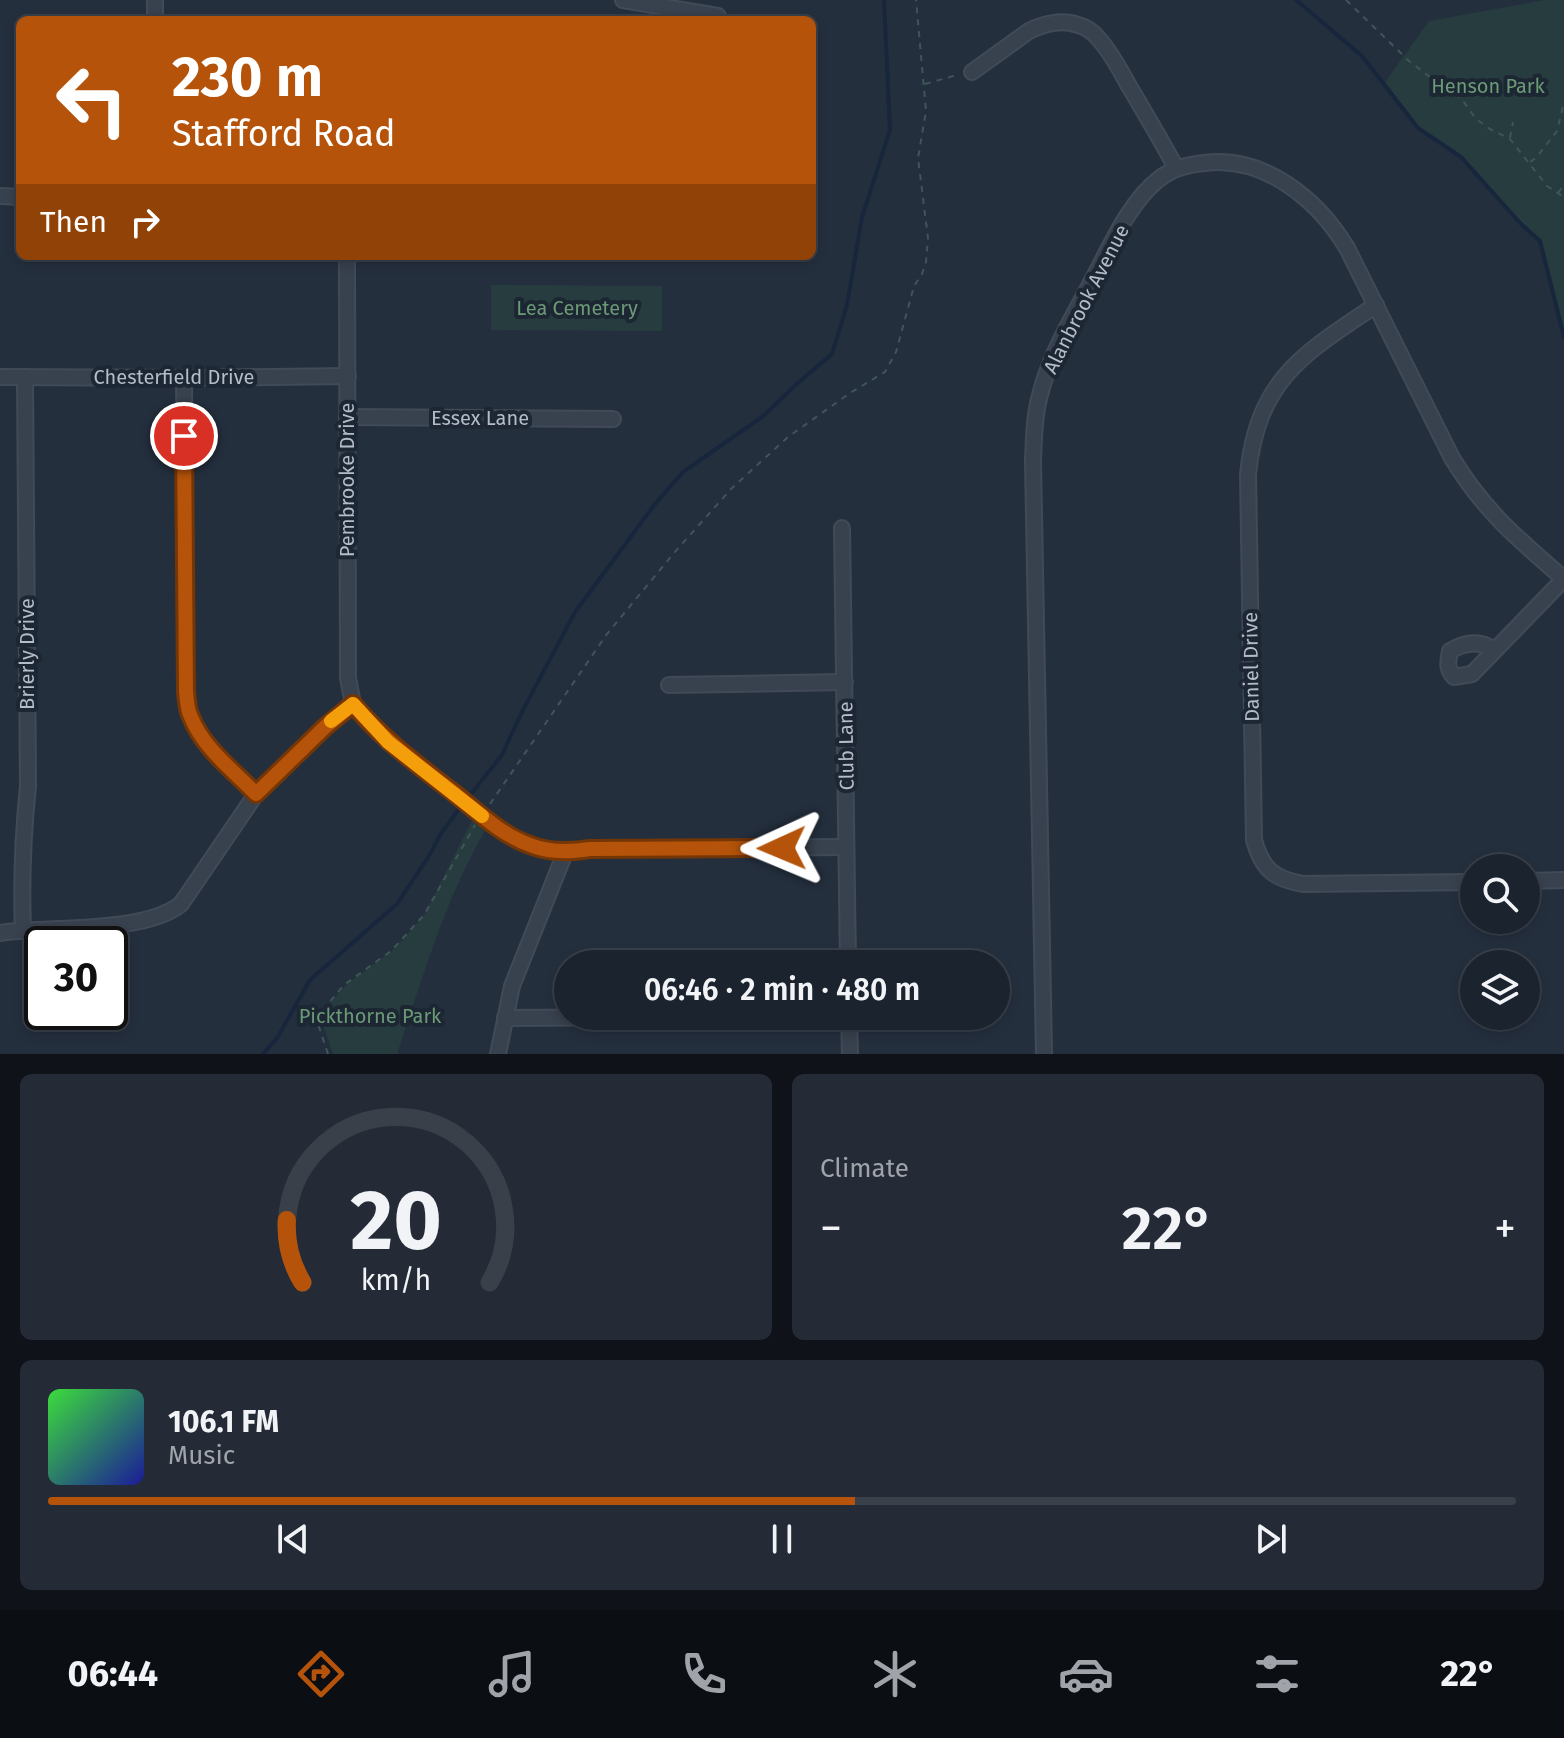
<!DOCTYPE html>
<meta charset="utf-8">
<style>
:root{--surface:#1b232e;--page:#242b36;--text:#f1f3f6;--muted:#a0a4aa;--line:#39404a;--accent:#b45309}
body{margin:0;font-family:"Fira Sans",sans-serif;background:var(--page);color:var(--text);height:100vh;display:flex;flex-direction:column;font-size:30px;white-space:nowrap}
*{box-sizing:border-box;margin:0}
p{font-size:26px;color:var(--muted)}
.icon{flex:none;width:44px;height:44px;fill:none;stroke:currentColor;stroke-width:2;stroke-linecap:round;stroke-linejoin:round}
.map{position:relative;height:1054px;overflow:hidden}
.side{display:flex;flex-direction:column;gap:20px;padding:20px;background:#0f1319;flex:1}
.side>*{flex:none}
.hud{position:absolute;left:16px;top:16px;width:800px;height:244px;border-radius:12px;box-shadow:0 4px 12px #0003,0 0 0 2px var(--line);background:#b45309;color:#fff;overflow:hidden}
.fabs{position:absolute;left:1460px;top:854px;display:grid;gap:16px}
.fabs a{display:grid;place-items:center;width:80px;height:80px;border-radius:50%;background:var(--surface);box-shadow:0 4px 12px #0003,0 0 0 2px var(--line);font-size:40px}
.speed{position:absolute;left:24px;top:926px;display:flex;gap:16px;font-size:40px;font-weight:700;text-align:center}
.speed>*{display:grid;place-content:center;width:104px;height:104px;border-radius:50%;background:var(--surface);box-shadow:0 4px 12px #0003,0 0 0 2px var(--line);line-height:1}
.speed .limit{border:4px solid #111;border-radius:12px;background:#fff;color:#111}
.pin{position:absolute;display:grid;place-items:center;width:68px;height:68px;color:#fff;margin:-34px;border:4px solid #fff;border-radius:50%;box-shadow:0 2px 8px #0007}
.me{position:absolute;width:88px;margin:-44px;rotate:269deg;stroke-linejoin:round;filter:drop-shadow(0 0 6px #0008)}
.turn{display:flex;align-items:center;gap:28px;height:168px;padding:0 24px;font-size:36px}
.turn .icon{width:104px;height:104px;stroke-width:2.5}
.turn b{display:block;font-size:56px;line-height:68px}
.then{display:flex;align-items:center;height:76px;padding:0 24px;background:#0003;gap:16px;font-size:30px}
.big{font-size:60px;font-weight:600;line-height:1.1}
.side .tile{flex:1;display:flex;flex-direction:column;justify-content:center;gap:12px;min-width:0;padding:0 28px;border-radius:12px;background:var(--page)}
.side .dial{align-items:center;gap:0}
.dial svg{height:208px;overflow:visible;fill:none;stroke:var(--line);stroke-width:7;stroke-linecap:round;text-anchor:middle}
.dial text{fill:var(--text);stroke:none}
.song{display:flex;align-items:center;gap:24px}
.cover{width:96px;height:96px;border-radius:12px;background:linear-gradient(135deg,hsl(120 70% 55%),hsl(240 70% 35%))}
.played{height:8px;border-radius:4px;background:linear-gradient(90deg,var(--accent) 55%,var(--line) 55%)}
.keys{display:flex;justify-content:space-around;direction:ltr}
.heat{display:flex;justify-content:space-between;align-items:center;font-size:44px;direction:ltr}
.side .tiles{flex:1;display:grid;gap:20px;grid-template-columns:1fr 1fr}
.tile:last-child{grid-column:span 2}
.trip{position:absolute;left:554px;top:950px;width:456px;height:80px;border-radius:40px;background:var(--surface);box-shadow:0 4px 12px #0003,0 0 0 2px var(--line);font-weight:600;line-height:80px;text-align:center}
.dock{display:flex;height:128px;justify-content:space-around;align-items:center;background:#0b0e12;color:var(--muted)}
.dock .icon{width:56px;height:56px}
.dock .on{color:var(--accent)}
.dock b{font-size:36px;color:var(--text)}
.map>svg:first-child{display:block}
.green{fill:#263c3f}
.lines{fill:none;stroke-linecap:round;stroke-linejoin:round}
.stream{stroke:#17263c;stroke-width:4}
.street-casing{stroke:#414a57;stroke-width:18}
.path{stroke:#3f5557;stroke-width:2;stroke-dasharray:6 6;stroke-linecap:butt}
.street{stroke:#38414e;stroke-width:14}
.route-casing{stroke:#753606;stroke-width:20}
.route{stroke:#b45309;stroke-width:14}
.slow{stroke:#f59e0b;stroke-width:14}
.labels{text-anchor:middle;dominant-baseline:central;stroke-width:8;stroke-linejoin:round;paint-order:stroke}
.park-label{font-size:20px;fill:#6b9a76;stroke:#1d2633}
.street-label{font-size:20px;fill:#b4bcc9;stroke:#1d2633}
</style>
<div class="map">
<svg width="1564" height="1054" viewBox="0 0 1564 1054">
<rect width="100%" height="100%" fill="#242f3e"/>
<g class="green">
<path d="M1545,0H1564V337L1540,241L1521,224L1461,157L1418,128L1383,85L1429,21Z"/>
<path d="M491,285L662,286V331L491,330Z"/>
<path d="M473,819L486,829C445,899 423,977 397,1054H333L320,1015L347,984L392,951L423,917Z"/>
</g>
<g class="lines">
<g class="stream">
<path d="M1296,0L1362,56L1418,128L1461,157L1521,224L1540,241L1564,337"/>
<path d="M467,799L502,755L522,712L575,612L655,504L683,472L762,417L799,382L832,354L847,305L862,217L890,130L884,0"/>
<path d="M263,1054L277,1038L310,980L397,904L429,856L440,835L461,806"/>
</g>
<g class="street-casing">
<g id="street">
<path d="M155,0V20"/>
<path d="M623,0L718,16"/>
<path d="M972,72L1029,31C1043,24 1062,19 1078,25C1086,27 1093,32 1098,38C1111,52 1120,70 1129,86C1145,113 1161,140 1176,168"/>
<path d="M0,196L20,197"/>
<path d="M347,256L348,678L353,704L369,723L388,742L427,773L509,836L532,846L565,853L590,849L846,847"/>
<path d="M1376,305C1303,354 1258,379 1248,474L1254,840C1262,869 1274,879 1303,884L1474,882"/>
<path d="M0,377L184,378L348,376"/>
<path d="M184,378L186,692C187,701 188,710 191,717C203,748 234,771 256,794"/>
<path d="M347,417L613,419"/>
<path d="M842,528L848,964"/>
<path d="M1494,650C1480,640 1465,642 1450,651C1448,662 1446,668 1454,677L1472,674L1564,579"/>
<path d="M669,685L845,682"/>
<path d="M1526,881L1564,880"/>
<path d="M23,930C21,881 23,835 28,786L25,377"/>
<path d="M0,933C49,926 144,934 181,904L256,794L325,727L353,704"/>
<path d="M849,1016L850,1054"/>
<path d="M505,1018L793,1016"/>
<path d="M498,1054L512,986L565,853"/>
<path d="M1044,1054L1033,461C1034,439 1034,417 1040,395C1050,354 1073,317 1093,279C1110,247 1130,201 1159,179C1173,168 1187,165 1204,163C1265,155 1318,200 1347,248L1452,458C1484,511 1518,539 1564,579"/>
</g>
</g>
<g class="path">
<path d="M1346,0L1409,61L1443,87L1461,98L1476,119L1490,129L1510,139L1547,186L1564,197"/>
<path d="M925,84L957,75"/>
<path d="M1510,138L1513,122"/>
<path d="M1530,162L1536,158L1557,131L1564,102"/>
<path d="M1558,193L1564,185"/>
<path d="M490,804L607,634L674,553L731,489L788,437L850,393L885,372L896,352L914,286L922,274L926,262L928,238L918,158L926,111L916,0"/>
<path d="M328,1054L316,1018L344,985L391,951L424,915L475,825"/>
</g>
<use href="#street" class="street"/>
</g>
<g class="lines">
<g class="route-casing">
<path id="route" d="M184,436L186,692C187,700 187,710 191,717C203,748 234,771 256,794L325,727L353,704C382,739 418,765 454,793C478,812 500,834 530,845C550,853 570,852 590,849L782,848"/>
</g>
<use href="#route" class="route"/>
<path class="slow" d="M331,721L353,704L388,742L482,816"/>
</g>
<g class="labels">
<g class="park-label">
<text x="1488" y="86">Henson Park</text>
<text x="577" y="308">Lea Cemetery</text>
<text x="370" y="1016">Pickthorne Park</text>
</g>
<g class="street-label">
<text transform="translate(1086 299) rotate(-63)">Alanbrook Avenue</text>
<text x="174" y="377">Chesterfield Drive</text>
<text x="480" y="418">Essex Lane</text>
<text transform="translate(347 480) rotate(-90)">Pembrooke Drive</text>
<text transform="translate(27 654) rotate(-90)">Brierly Drive</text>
<text transform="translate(1251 667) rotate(-91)">Daniel Drive</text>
<text transform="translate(846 746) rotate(-91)">Club Lane</text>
</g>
</g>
</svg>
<div class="fabs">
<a><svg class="icon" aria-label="search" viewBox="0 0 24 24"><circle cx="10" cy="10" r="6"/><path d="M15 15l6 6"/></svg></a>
<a><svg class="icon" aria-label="layers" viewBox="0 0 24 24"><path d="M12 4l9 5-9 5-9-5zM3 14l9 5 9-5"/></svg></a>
</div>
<div class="speed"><div class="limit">30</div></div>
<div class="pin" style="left:184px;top:436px;background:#d93025"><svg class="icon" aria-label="arrive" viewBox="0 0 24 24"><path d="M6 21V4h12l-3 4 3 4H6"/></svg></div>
<svg class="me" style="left:782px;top:848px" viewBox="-20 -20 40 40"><path d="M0-17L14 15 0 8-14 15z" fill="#b45309" stroke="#fff" stroke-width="4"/></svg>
<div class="trip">06:46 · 2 min · 480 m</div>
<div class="hud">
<div class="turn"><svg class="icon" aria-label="left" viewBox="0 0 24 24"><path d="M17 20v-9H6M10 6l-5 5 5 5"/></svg><div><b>230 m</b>Stafford Road</div></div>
<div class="then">Then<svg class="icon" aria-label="right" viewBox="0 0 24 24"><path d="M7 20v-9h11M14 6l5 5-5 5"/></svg></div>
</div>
</div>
<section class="side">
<div class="tiles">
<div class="tile dial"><svg viewBox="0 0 100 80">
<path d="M14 69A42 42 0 1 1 86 69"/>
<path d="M14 69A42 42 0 0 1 8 45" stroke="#b45309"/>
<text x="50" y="56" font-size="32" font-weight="700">20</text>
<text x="50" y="72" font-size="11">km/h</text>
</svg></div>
<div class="tile"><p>Climate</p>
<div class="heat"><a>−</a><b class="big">22°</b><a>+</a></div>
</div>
<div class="tile">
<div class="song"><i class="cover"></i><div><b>106.1 FM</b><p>Music</p></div></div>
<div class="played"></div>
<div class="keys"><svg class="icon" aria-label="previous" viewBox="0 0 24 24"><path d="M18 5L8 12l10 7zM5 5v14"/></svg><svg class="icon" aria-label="pause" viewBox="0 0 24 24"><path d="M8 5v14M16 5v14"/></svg><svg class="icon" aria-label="next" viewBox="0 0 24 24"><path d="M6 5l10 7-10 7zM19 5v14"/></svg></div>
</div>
</div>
</section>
<nav class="dock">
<b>06:44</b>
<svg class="icon on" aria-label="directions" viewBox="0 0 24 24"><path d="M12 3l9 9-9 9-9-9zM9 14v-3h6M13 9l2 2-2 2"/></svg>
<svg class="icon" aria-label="music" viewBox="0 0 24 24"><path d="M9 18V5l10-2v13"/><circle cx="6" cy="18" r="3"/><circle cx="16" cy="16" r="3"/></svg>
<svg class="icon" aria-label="phone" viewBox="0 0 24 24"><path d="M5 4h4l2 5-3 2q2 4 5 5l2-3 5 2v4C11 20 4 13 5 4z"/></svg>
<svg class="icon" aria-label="climate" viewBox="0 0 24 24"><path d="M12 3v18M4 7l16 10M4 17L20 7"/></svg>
<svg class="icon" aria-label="car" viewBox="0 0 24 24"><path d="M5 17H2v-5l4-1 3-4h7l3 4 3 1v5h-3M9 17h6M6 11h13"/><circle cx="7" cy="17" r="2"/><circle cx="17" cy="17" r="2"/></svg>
<svg class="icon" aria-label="filters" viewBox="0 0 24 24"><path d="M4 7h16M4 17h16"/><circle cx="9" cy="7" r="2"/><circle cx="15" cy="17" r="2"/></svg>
<b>22°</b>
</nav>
